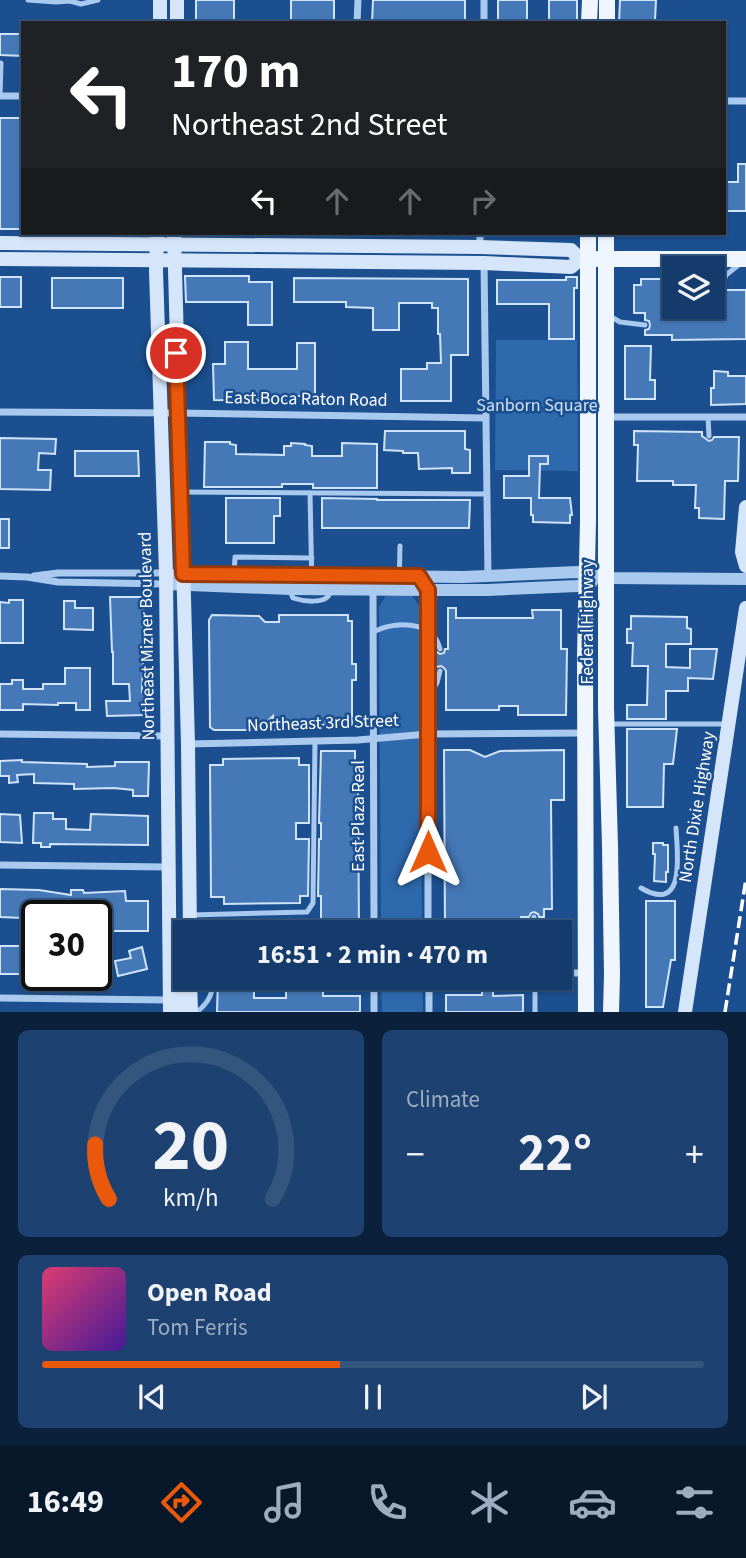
<!DOCTYPE html>
<meta charset="utf-8">
<style>
:root{--surface:#143b6b;--page:#1d4271;--text:#f1f3f6;--muted:#9dadc1;--line:#33557e;--accent:#ea580c}
body{margin:0;font-family:"Source Sans 3",sans-serif;background:var(--page);color:var(--text);height:100vh;display:flex;flex-direction:column;font-size:26px;white-space:nowrap}
*{box-sizing:border-box;margin:0}
p{font-size:23px;color:var(--muted)}
.icon{flex:none;width:38px;height:38px;fill:none;stroke:currentColor;stroke-width:2;stroke-linecap:round;stroke-linejoin:round}
.map{position:relative;height:1012px;overflow:hidden}
.panel{display:flex;flex-direction:column;gap:18px;padding:18px;background:#0b203b;flex:1}
.panel>*{flex:none}
.hud{position:absolute;left:21px;top:21px;width:705px;height:214px;border-radius:0px;box-shadow:0 2px 5px #0004,0 0 0 2px var(--line);background:#202124;color:#fff;overflow:hidden}
.tools{position:absolute;left:662px;top:256px;display:grid;gap:14px}
.tools a{display:grid;place-items:center;width:63px;height:63px;border-radius:0px;background:var(--surface);box-shadow:0 2px 5px #0004,0 0 0 2px var(--line);font-size:35px}
.speed{position:absolute;left:21px;top:900px;display:flex;gap:14px;font-size:35px;font-weight:700;text-align:center}
.speed>*{display:grid;place-content:center;width:91px;height:91px;border-radius:50%;background:var(--surface);box-shadow:0 2px 5px #0004,0 0 0 2px var(--line);line-height:1}
.speed .limit{border:4px solid #111;border-radius:10px;background:#fff;color:#111}
.pin{position:absolute;display:grid;place-items:center;width:60px;height:60px;color:#fff;margin:-30px;border:4px solid #fff;border-radius:50%;box-shadow:0 2px 7px #0007}
.me{position:absolute;width:77px;margin:-38px;rotate:0deg;stroke-linejoin:round;filter:drop-shadow(0 0 5px #0008)}
.turn{display:flex;align-items:center;gap:24px;height:147px;padding:0 35px;font-size:32px}
.turn .icon{width:91px;height:91px;stroke-width:2.5}
.turn b{display:block;font-size:49px;line-height:60px}
.lanes{display:flex;align-items:center;height:66px;padding:0 35px;background:#0003;justify-content:center;gap:35px;direction:ltr}
.lanes .off{opacity:.35}
.big{font-size:52px;font-weight:700;line-height:1.1}
.panel .card{flex:1;display:flex;flex-direction:column;justify-content:center;gap:10px;min-width:0;padding:0 24px;border-radius:10px;background:var(--page)}
.panel .dial{align-items:center;gap:0}
.dial svg{height:182px;overflow:visible;fill:none;stroke:var(--line);stroke-width:7;stroke-linecap:round;text-anchor:middle}
.dial text{fill:var(--text);stroke:none}
.song{display:flex;align-items:center;gap:21px}
.cover{width:84px;height:84px;border-radius:10px;background:linear-gradient(135deg,hsl(340 70% 55%),hsl(260 70% 35%))}
.played{height:7px;border-radius:4px;background:linear-gradient(90deg,var(--accent) 45%,var(--line) 45%)}
.keys{display:flex;justify-content:space-around;direction:ltr}
.heat{display:flex;justify-content:space-between;align-items:center;font-size:38px;direction:ltr}
.panel .tiles{flex:1;display:grid;gap:18px;grid-template-columns:1fr 1fr}
.card:last-child{grid-column:span 2}
.trip{position:absolute;left:173px;top:920px;width:399px;height:70px;border-radius:0px;background:var(--surface);box-shadow:0 2px 5px #0004,0 0 0 2px var(--line);font-weight:700;line-height:70px;text-align:center}
.menu{display:flex;height:112px;justify-content:space-around;align-items:center;background:#08182b;color:var(--muted)}
.menu .icon{width:49px;height:49px}
.menu .selected{color:var(--accent)}
.menu b{font-size:32px;color:var(--text)}
.map>svg:first-child{display:block}
.green{fill:#2e69ad}
.building{fill:#4478b7;stroke:#cfe3fa;stroke-width:2}
.lines{fill:none;stroke-linecap:round;stroke-linejoin:round}
.service{stroke:#a9c9ee;stroke-width:5}
.minor{stroke:#a9c9ee;stroke-width:7}
.tertiary{stroke:#a9c9ee;stroke-width:12}
.secondary{stroke:#d6e6fa;stroke-width:14}
.primary{stroke:#f0f6ff;stroke-width:16}
.rail{stroke:#fff;stroke-width:3.5;stroke-dasharray:12 5;stroke-linecap:butt}
.route-casing{stroke:#983908;stroke-width:18}
.route{stroke:#ea580c;stroke-width:12}
.labels{text-anchor:middle;dominant-baseline:central;stroke-width:5;stroke-linejoin:round;paint-order:stroke}
.street-label{font-size:18px;fill:#fff;stroke:#1b4f8f}
.park-label{font-size:18px;fill:#cfe3fa;stroke:#1b4f8f}
</style>
<div class="map">
<svg width="746" height="1012" viewBox="0 0 746 1012">
<rect width="100%" height="100%" fill="#1b4f8f"/>
<g class="green">
<path d="M496,340H577L578,471L495,470Z"/>
<path d="M387,594L412,596L420,607L422,933H381L379,607Z"/>
<path d="M381,978H422L423,1012H382Z"/>
</g>
<g class="building">
<rect x="196" y="0" width="38" height="23"/>
<rect x="291" y="0" width="43" height="23"/>
<path d="M373,0H465V23H372Z"/>
<rect x="498" y="0" width="29" height="23"/>
<rect x="549" y="0" width="28" height="23"/>
<path d="M620,0H656L655,21L619,23Z"/>
<path d="M0,34H23V56L0,55Z"/>
<rect x="0" y="118" width="23" height="111"/>
<path d="M738,164H746V211H724V182H738Z"/>
<path d="M185,276H249V282H272V325H248V302H186Z"/>
<rect x="0" y="277" width="21" height="30"/>
<path d="M566,277H577V288H574V339H549V304H497V280H566Z"/>
<rect x="52" y="278" width="71" height="30"/>
<path d="M294,278L468,279V355H451V401H401V369H427V363H441L440,334H438V308H432V303H399V330H373V308L346,307V302H294Z"/>
<path d="M641,279H674V306H712V290H715L716,294L720,295L724,294L726,290H746V339L672,340V335H645V330L649,329L650,325L649,321L645,320V313H634V285H641Z"/>
<path d="M225,342H248V369H297V343H315V396H297V401L214,400L213,364H225Z"/>
<path d="M625,346H651L650,380H655V399H625Z"/>
<path d="M714,371L728,372V376H746V404L711,405V388H714Z"/>
<path d="M385,431H465V449L470,450V473H452V468L419,469L418,453H403V451L384,450Z"/>
<path d="M634,431L702,432V436L709,441L712,440L714,437H739L738,481H725L724,519L699,518V508H695L696,485H673V481H637L638,445H634Z"/>
<path d="M0,438L56,439L55,454L39,453L38,470H51L50,490L0,489Z"/>
<path d="M205,442H230V444L236,445V454L284,455V446H291V443L305,444V445L312,446V456H342V443L377,444V488H313V484H282V487H204Z"/>
<path d="M75,451H138L139,476H75Z"/>
<path d="M529,456H548V464H540L539,498H570L572,515H570V523L533,522V515H531V498H504V476H529Z"/>
<path d="M226,498H280V516H274V543H226Z"/>
<path d="M322,498L377,499V500H470L469,528H322Z"/>
<rect x="0" y="519" width="9" height="29"/>
<path d="M110,597H143L144,640L142,692H145V715L107,716L106,701H130L129,684H113V652H112Z"/>
<path d="M9,600H23V643H0V602L9,603Z"/>
<path d="M64,601H75V608H93V630L64,629Z"/>
<path d="M448,608H456V618H533L532,610H561V649H567L566,715H518V706H499V710H446V671L444,668L441,666L437,667L434,671V650L440,654L444,653L445,649H448Z"/>
<path d="M212,615L259,616L265,622H279V615H348V621H352V664H356V680H352V725H311V729L273,730V716L259,730H214L210,727L209,620Z"/>
<path d="M631,616L687,617V628L691,629V644H666V667L690,668V649H717L713,679L688,678V691H666V719H627V705H647L648,666H632L633,643H627V629H631Z"/>
<path d="M65,668H90V710H76V703H58V705L23,704V710H0V684H12V680H23V689H43V684H65Z"/>
<path d="M627,729H677L673,764H664L663,807H627Z"/>
<path d="M444,750H470L485,757L500,751L564,750V800H551L552,909H544V917H539L538,914L534,912L531,913L529,917H521V933H445Z"/>
<path d="M321,751H355V780H358L359,933H286V924H321V896H318L319,839H321V823H319Z"/>
<path d="M299,758V765H309V823H296V839H309L308,896H300V903L224,904V897H211L210,765H223V759Z"/>
<path d="M22,760V762L87,764V767L115,766V762H149L148,796H133V790L114,788L74,789V784L34,783V774L17,775L18,782L9,783V776H0V761Z"/>
<path d="M34,813H53V819H66V829L90,830L91,814L148,816V845L50,844V847H41V843H33Z"/>
<path d="M0,814L20,815L22,843L0,842Z"/>
<path d="M653,843H663V845H668V872H666V882L654,881L655,854H653Z"/>
<path d="M0,889L39,890L71,895V890H83L84,893L125,891L126,901H148V931H109V923H106L104,914L102,915H47L24,911L23,918L0,917Z"/>
<path d="M646,901H675V960H671L663,1007H646Z"/>
<rect x="0" y="946" width="37" height="28"/>
<path d="M142,947L147,969L118,976L115,961L131,958L129,951Z"/>
<path d="M218,978H254V998H286V982L323,981V996H360V1012H217Z"/>
<path d="M482,988H493V996L523,995V1012H446V995H482Z"/>
</g>
<g class="lines">
<g class="service">
<path d="M28,0L56,2L70,1L81,4L98,0"/>
<path d="M0,96L1,63"/>
<path d="M720,290L726,275L741,263"/>
<path d="M608,315L620,322L645,325"/>
<path d="M708,417L709,436"/>
<path d="M182,492L487,494"/>
<path d="M310,493L312,589"/>
<path d="M234,574L235,557L312,558"/>
<path d="M399,590L400,546"/>
<path d="M290,591L293,598C302,601 326,605 330,593C332,588 331,581 331,576"/>
<path d="M373,632C395,621 433,620 440,649"/>
<path d="M428,697L437,683L440,671"/>
<path d="M609,724H726"/>
<path d="M641,888C687,915 677,852 676,828"/>
<path d="M191,915L307,912L313,903L315,740"/>
<path d="M534,917L535,933"/>
<path d="M197,1012C209,1002 213,994 213,978"/>
<path d="M535,1012V978"/>
</g>
<g class="minor">
<path d="M357,23L358,0"/>
<path d="M484,23V0"/>
<path d="M0,96H23"/>
<path d="M724,101H746"/>
<path d="M480,247V233"/>
<path d="M484,263L488,577"/>
<path d="M0,412L178,413L486,418"/>
<path d="M607,417H746"/>
<path d="M0,576L27,577L58,582L166,584"/>
<path d="M34,576L58,573H166"/>
<path d="M426,587L428,590V933"/>
<path d="M0,734L167,736"/>
<path d="M188,744L358,740L428,734L585,733"/>
<path d="M0,865L168,867"/>
<path d="M374,933L373,590L375,587"/>
<path d="M560,973H586"/>
<path d="M429,978V1012"/>
<path d="M0,998L169,1000"/>
<path d="M374,1012V978"/>
</g>
<g class="tertiary">
<path d="M177,574L463,577L577,572L607,578L746,579"/>
<path d="M166,584L290,589L428,590H488L577,586L592,582"/>
</g>
<g class="secondary">
<path d="M160,23V0"/>
<path d="M177,23V0"/>
<path d="M157,233L156,271L166,573L170,1012"/>
<path d="M174,233L188,744L190,933"/>
<path d="M0,243L480,247L571,250L580,259"/>
<path d="M0,259L484,263L571,267L580,259H588"/>
<path d="M746,507L742,552L746,566"/>
<path d="M190,978L191,1012"/>
<path d="M178,984L181,1012"/>
<path d="M685,1012L746,608"/>
</g>
<g class="primary">
<path d="M589,23L590,0"/>
<path d="M607,23V0"/>
<path d="M606,233V708L610,846L612,975L611,1012"/>
<path d="M598,259H746"/>
<path d="M586,1012L585,657L588,520V233"/>
</g>
<path class="rail" d="M725,1012L746,879"/>
</g>
<g class="lines">
<g class="route-casing">
<path id="route" d="M176,353L183,574L419,576L428,590V852"/>
</g>
<use href="#route" class="route"/>
</g>
<g class="labels">
<g class="street-label">
<text transform="translate(306 399) rotate(1)">East Boca Raton Road</text>
<text transform="translate(587 622) rotate(-90)">Federal Highway</text>
<text transform="translate(147 636) rotate(-91)">Northeast Mizner Boulevard</text>
<text transform="translate(323 723) rotate(-2)">Northeast 3rd Street</text>
<text transform="translate(697 807) rotate(-81)">North Dixie Highway</text>
<text transform="translate(358 816) rotate(-90)">East Plaza Real</text>
</g>
<g class="park-label">
<text x="537" y="405">Sanborn Square</text>
</g>
</g>
</svg>
<div class="tools">
<a><svg class="icon" aria-label="layers" viewBox="0 0 24 24"><path d="M12 4l9 5-9 5-9-5zM3 14l9 5 9-5"/></svg></a>
</div>
<div class="speed"><div class="limit">30</div></div>
<div class="pin" style="left:176px;top:353px;background:#d93025"><svg class="icon" aria-label="arrive" viewBox="0 0 24 24"><path d="M6 21V4h12l-3 4 3 4H6"/></svg></div>
<svg class="me" style="left:428px;top:852px" viewBox="-20 -20 40 40"><path d="M0-17L14 15 0 8-14 15z" fill="#ea580c" stroke="#fff" stroke-width="4"/></svg>
<div class="trip">16:51 · 2 min · 470 m</div>
<div class="hud">
<div class="turn"><svg class="icon" aria-label="left" viewBox="0 0 24 24"><path d="M17 20v-9H6M10 6l-5 5 5 5"/></svg><div><b>170 m</b>Northeast 2nd Street</div></div>
<div class="lanes"><svg class="icon" aria-label="left" viewBox="0 0 24 24"><path d="M17 20v-9H6M10 6l-5 5 5 5"/></svg><svg class="icon off" aria-label="ahead" viewBox="0 0 24 24"><path d="M12 20V5M6 11l6-6 6 6"/></svg><svg class="icon off" aria-label="ahead" viewBox="0 0 24 24"><path d="M12 20V5M6 11l6-6 6 6"/></svg><svg class="icon off" aria-label="right" viewBox="0 0 24 24"><path d="M7 20v-9h11M14 6l5 5-5 5"/></svg></div>
</div>
</div>
<section class="panel">
<div class="tiles">
<div class="card dial"><svg viewBox="0 0 100 80">
<path d="M14 69A42 42 0 1 1 86 69"/>
<path d="M14 69A42 42 0 0 1 8 45" stroke="#ea580c"/>
<text x="50" y="56" font-size="32" font-weight="700">20</text>
<text x="50" y="72" font-size="11">km/h</text>
</svg></div>
<div class="card"><p>Climate</p>
<div class="heat"><a>−</a><b class="big">22°</b><a>+</a></div>
</div>
<div class="card">
<div class="song"><i class="cover"></i><div><b>Open Road</b><p>Tom Ferris</p></div></div>
<div class="played"></div>
<div class="keys"><svg class="icon" aria-label="previous" viewBox="0 0 24 24"><path d="M18 5L8 12l10 7zM5 5v14"/></svg><svg class="icon" aria-label="pause" viewBox="0 0 24 24"><path d="M8 5v14M16 5v14"/></svg><svg class="icon" aria-label="next" viewBox="0 0 24 24"><path d="M6 5l10 7-10 7zM19 5v14"/></svg></div>
</div>
</div>
</section>
<nav class="menu">
<b>16:49</b>
<svg class="icon selected" aria-label="directions" viewBox="0 0 24 24"><path d="M12 3l9 9-9 9-9-9zM9 14v-3h6M13 9l2 2-2 2"/></svg>
<svg class="icon" aria-label="music" viewBox="0 0 24 24"><path d="M9 18V5l10-2v13"/><circle cx="6" cy="18" r="3"/><circle cx="16" cy="16" r="3"/></svg>
<svg class="icon" aria-label="phone" viewBox="0 0 24 24"><path d="M5 4h4l2 5-3 2q2 4 5 5l2-3 5 2v4C11 20 4 13 5 4z"/></svg>
<svg class="icon" aria-label="climate" viewBox="0 0 24 24"><path d="M12 3v18M4 7l16 10M4 17L20 7"/></svg>
<svg class="icon" aria-label="car" viewBox="0 0 24 24"><path d="M5 17H2v-5l4-1 3-4h7l3 4 3 1v5h-3M9 17h6M6 11h13"/><circle cx="7" cy="17" r="2"/><circle cx="17" cy="17" r="2"/></svg>
<svg class="icon" aria-label="filters" viewBox="0 0 24 24"><path d="M4 7h16M4 17h16"/><circle cx="9" cy="7" r="2"/><circle cx="15" cy="17" r="2"/></svg>
</nav>
